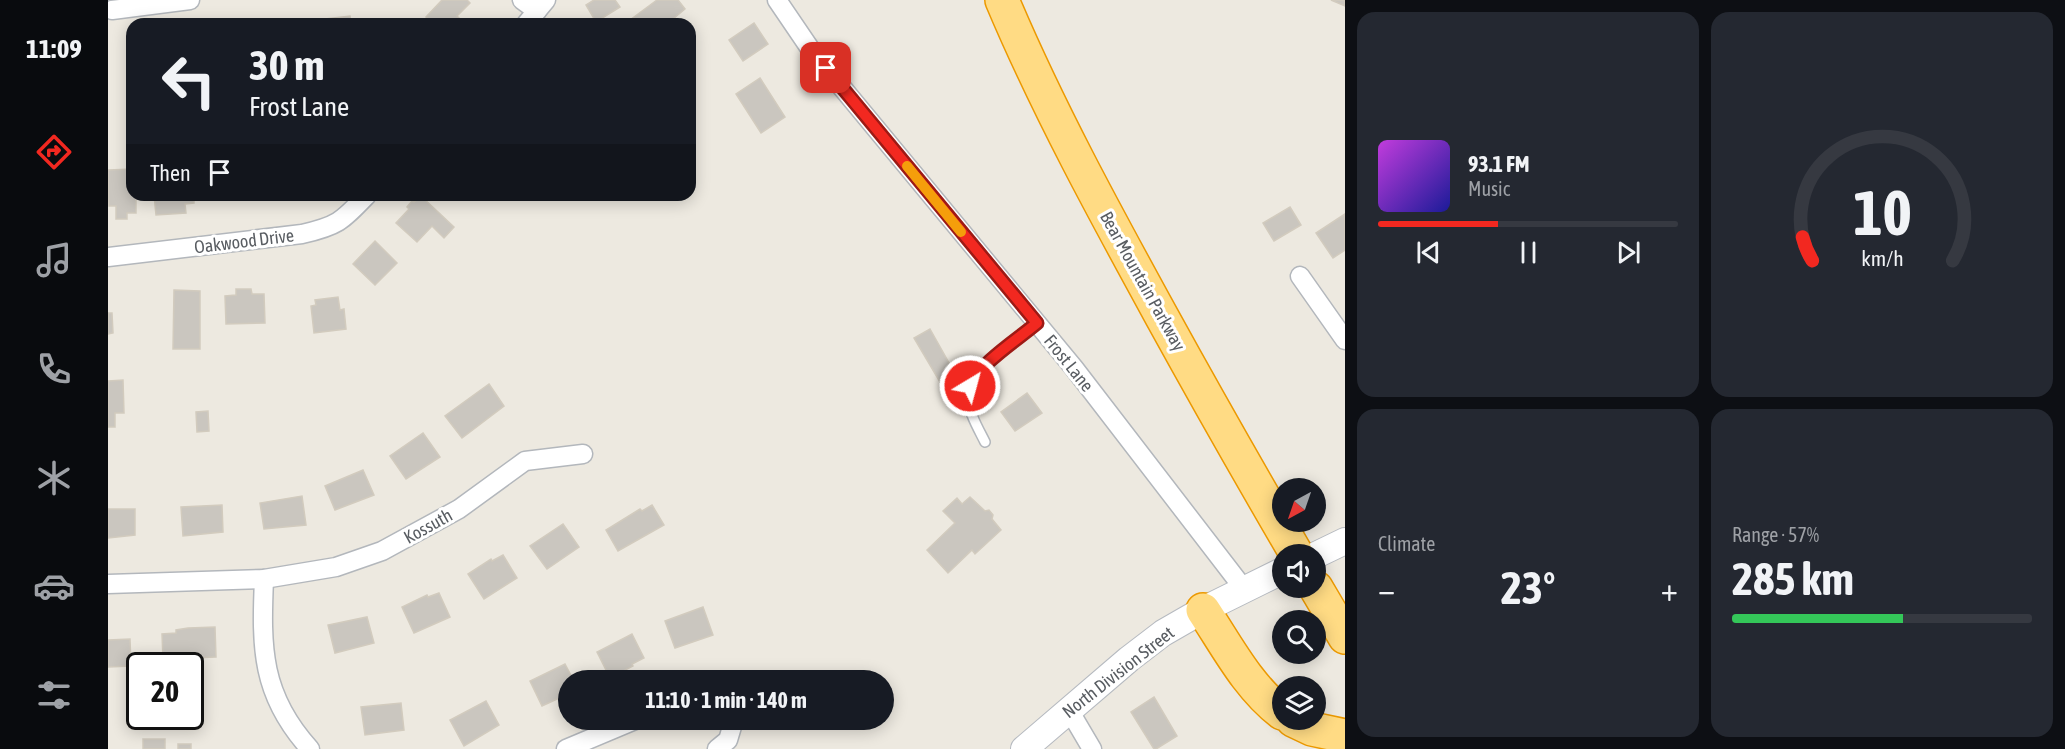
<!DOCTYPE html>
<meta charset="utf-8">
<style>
:root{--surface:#171b24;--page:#242831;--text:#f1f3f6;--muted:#9ea1a6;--line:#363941;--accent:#f22820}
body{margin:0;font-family:"Asap Condensed",sans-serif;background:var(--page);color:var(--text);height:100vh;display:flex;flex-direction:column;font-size:22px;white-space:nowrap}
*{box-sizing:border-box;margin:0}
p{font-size:20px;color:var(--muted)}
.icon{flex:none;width:33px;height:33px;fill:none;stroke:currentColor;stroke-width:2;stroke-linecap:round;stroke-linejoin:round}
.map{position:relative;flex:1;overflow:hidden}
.drawer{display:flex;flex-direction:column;gap:12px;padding:12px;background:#0d0f14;width:720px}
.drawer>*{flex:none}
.top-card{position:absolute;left:18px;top:18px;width:570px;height:183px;border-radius:18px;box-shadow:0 3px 15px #0003;background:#171b24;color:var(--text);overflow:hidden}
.needle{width:39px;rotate:220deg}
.controls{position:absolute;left:1164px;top:478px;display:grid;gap:12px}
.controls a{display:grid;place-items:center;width:54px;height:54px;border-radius:50%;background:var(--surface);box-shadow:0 3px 15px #0003;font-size:30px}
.speed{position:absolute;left:18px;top:652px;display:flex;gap:12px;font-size:30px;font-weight:700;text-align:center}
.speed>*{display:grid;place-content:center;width:78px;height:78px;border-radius:50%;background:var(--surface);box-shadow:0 3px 15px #0003;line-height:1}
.speed .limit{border:3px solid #111;border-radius:9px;background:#fff;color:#111}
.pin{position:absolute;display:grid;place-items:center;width:51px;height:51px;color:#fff;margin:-26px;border-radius:12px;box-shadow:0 3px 9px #0006}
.me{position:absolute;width:66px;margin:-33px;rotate:37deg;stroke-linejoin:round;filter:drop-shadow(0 0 4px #0008)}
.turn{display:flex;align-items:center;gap:21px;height:126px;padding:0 24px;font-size:27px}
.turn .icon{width:78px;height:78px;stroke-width:2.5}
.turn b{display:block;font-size:42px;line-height:51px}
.then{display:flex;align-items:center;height:57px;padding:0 24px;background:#0003;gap:12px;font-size:22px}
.big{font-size:45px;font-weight:700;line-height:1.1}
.drawer .card{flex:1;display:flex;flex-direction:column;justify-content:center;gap:9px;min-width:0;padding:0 21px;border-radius:18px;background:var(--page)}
.drawer .dial{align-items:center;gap:0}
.dial svg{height:156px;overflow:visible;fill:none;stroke:var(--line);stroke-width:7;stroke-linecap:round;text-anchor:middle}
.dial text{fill:var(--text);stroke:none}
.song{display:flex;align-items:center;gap:18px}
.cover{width:72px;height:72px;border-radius:9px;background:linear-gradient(135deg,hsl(290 70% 55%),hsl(240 70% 35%))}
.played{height:6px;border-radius:3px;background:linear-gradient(90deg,var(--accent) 40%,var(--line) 40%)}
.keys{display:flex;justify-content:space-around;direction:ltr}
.heat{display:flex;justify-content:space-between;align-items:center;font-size:33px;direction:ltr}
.charge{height:9px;border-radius:4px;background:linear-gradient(90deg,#34c759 57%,var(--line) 0)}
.drawer .tiles{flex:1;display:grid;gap:12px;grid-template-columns:repeat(2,1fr)}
.trip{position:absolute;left:450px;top:670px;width:336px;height:60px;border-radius:30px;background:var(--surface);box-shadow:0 3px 15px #0003;font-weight:700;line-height:60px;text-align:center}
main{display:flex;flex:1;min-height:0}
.menu{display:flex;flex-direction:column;width:108px;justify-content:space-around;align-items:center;background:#090b0e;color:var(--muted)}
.menu .icon{width:42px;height:42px}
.menu .selected{color:var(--accent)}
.menu b{font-size:27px;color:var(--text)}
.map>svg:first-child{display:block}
.building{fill:#cac6bf;stroke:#d2cbbe;stroke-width:1.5}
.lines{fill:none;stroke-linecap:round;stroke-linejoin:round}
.lane-casing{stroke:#b3b7bc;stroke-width:12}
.street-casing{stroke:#b3b7bc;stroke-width:21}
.secondary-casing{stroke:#b6bac0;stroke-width:28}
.highway-casing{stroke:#ec9900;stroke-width:36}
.lane{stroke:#fff;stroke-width:9}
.street{stroke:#fff;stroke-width:18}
.secondary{stroke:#fff;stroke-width:26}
.highway{stroke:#ffdb84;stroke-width:33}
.route-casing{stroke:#9d1a15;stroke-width:15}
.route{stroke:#f22820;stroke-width:10}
.slow{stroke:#f59e0b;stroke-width:10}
.labels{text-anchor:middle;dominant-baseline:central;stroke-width:6;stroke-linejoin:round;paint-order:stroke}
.street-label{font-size:18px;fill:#595d62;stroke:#fff}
</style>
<main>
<nav class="menu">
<b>11:09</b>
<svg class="icon selected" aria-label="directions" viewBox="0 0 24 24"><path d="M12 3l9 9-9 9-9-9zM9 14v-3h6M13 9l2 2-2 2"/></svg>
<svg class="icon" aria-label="music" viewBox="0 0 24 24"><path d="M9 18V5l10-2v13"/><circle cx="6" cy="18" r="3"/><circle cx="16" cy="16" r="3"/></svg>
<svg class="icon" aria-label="phone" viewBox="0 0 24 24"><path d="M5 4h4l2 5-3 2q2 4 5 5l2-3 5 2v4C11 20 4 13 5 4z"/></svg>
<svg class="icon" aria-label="climate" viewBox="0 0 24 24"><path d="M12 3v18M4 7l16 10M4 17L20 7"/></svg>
<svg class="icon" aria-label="car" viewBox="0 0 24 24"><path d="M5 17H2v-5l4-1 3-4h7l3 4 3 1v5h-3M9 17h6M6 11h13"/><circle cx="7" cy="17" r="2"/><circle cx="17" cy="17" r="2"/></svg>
<svg class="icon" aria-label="filters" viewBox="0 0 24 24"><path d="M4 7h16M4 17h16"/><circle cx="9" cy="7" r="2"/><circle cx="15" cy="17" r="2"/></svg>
</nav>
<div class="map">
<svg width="1237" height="749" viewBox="0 0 1237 749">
<rect width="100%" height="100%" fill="#ede9e0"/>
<g class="building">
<path d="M334,0H359L362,3L349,16L353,20L349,24H325L318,17Z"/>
<path d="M486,0H507L512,7L488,22L478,5Z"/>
<path d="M549,0H570L577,9L565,19L569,24L518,23Z"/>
<path d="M1223,0H1237V6Z"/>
<path d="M242,16L243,24H210L209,20Z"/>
<path d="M266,19V24H253L252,21Z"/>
<path d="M646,23L660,44L635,61L621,40Z"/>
<path d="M652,78L677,117L653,133L628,94Z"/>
<path d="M24,169V195H28V213H19V219H8V206H1L0,170Z"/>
<path d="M46,195H86V203L77,204L78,213L48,215Z"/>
<path d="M115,195H144L145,196L115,200Z"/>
<path d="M313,196L346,227L336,238L324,226L309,242L288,223L301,209L299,207L304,201L306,202Z"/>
<path d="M1182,207L1193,225L1166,241L1155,223Z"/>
<path d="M1237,214V250L1225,258L1208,233Z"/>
<path d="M267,241L289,263L267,285L245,264Z"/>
<path d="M128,289H143L144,294H156L157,323L118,324L117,296L128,295Z"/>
<path d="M66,290L92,291V349H65Z"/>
<path d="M230,297L232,310L236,309L238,329L206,333L203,306L208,305L207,300Z"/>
<path d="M0,313H4L5,333L0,334Z"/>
<path d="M822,329L854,386L839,394L806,338Z"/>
<path d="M15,380L16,413H7V427H0V381Z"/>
<path d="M381,384L396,406L354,438L337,416Z"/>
<path d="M919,393L934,413L907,431L893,412Z"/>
<path d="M100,411L101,431L89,432L88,412Z"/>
<path d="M315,433L332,457L298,479L282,456Z"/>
<path d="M255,470L266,495L227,510L217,486Z"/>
<path d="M194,496L198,525L156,529L152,503Z"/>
<path d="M862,497L877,511L881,510L885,515L884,519L893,530L867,554L864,550L840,573L819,550L847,523L835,511L849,498L854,504Z"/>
<path d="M114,505L115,532L75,536L73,507Z"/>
<path d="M544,505L556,525L510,551L498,530L532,509L534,511Z"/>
<path d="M0,509H27V535L0,538Z"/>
<path d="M455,524L471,547L439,569L422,546Z"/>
<path d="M395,555L409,578L376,599L360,574L383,559L384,561Z"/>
<path d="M331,593L342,617L306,633L294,607L319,595L320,597Z"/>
<path d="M595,607L605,635L567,648L557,621Z"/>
<path d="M259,617L266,643L227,653L220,625Z"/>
<path d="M107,627L108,657L55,659L54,634L68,633V630L80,628Z"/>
<path d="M524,634L536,658L524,664L525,666L502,678L489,652Z"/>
<path d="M22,639L23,666L0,667V640Z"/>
<path d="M457,664L466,681H460V694L434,706L422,681Z"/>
<path d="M1046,697L1069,736L1048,749H1046L1023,712Z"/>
<path d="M378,701L391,725L356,746L342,720Z"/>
<path d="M293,703L296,730L257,735L253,707Z"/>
<rect x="35" y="739" width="22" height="10"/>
<rect x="70" y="744" width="13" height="5"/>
</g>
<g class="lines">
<g class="lane-casing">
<path id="lane" d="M877,442C870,428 861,413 860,398C858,371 909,339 929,323"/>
</g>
<g class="street-casing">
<g id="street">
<path d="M414,0L429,11"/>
<path d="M669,0L703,50L966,368L1136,589"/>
<path d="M4,10L82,0"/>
<path d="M418,24L438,0"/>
<path d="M0,257L194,234C230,226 234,221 259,195"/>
<path d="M1192,276L1237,340"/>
<path d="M156,579C153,648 153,695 202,749"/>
<path d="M0,584L156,579L228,567L274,551L351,509L417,461L475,454"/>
<path d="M961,710L984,749"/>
<path d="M458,749L527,720"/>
<path d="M609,749L620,740L626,720"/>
</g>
</g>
<g class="secondary-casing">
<g id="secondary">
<path d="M1208,555L1237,541"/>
<path d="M916,749L1021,659L1055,633L1095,610L1174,571"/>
</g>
</g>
<g class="highway-casing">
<g id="highway">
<path d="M894,0C940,109 997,213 1054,317C1098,397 1143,476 1189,555"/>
<path d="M1208,588L1237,637"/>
<path d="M1095,610C1119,646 1139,686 1174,713"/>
<path d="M1185,720L1204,729L1237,736"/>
</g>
</g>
<use href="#lane" class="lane"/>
<use href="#street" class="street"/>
<use href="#secondary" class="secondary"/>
<use href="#highway" class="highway"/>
</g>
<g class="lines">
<g class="route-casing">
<path id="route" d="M718,68L929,323C909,340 872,363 862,386"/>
</g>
<use href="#route" class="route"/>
<path class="slow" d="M799,166L853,232"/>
</g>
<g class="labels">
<g class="street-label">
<text transform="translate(136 241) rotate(-7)">Oakwood Drive</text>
<text transform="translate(1035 281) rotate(61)">Bear Mountain Parkway</text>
<text transform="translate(961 363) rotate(51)">Frost Lane</text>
<text transform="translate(320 526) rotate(-29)">Kossuth</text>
<text transform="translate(1010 672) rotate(-38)">North Division Street</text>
</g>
</g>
</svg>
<div class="controls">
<a><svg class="needle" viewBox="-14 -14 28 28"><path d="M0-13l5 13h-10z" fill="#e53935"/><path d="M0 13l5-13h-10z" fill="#9ea1a6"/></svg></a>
<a><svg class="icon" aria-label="sound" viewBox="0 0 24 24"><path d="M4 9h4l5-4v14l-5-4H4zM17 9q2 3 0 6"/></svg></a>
<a><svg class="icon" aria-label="search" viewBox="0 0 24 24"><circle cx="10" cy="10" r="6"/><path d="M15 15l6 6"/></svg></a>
<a><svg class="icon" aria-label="layers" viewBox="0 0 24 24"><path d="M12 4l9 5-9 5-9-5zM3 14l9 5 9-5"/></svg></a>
</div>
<div class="speed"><div class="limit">20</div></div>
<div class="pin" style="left:718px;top:68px;background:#d93025"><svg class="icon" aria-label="arrive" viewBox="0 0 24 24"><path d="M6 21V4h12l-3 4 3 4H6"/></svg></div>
<svg class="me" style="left:862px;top:386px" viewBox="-20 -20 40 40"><circle r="17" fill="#f22820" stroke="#fff" stroke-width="3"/><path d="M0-11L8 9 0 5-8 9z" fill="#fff"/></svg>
<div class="trip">11:10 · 1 min · 140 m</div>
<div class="top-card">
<div class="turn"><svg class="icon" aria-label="left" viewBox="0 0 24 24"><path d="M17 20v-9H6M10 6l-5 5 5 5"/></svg><div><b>30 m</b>Frost Lane</div></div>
<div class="then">Then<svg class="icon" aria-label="arrive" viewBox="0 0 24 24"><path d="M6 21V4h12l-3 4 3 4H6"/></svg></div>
</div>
</div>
<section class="drawer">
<div class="tiles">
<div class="card">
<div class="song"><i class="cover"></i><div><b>93.1 FM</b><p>Music</p></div></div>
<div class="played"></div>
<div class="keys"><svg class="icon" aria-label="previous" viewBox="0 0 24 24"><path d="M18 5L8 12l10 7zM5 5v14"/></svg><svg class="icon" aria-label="pause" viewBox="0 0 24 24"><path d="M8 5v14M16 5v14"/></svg><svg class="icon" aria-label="next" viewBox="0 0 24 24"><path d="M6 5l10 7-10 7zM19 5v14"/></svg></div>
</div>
<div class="card dial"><svg viewBox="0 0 100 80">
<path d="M14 69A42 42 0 1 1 86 69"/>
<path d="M14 69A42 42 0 0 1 9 57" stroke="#f22820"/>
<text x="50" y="56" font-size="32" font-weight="700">10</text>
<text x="50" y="72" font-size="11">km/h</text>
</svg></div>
<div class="card"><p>Climate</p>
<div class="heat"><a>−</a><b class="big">23°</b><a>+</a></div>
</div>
<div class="card"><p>Range · 57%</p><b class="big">285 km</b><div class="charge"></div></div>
</div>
</section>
</main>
